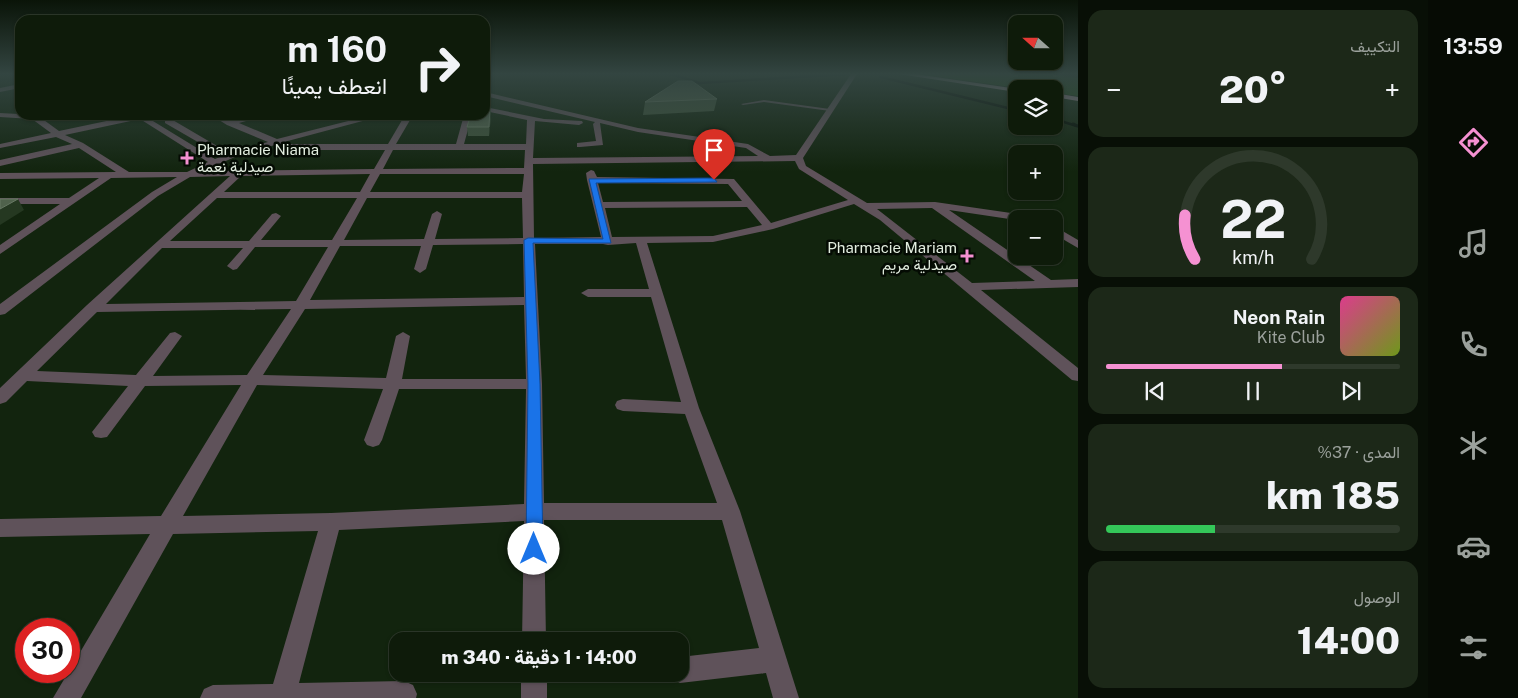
<!DOCTYPE html>
<html lang="ar">
<meta charset="utf-8">
<style>
:root{--surface:#0e1b0a;--page:#1c2818;--text:#f1f3f6;--muted:#9ba19c;--line:#2e392b;--accent:#f591d2}
body{margin:0;font-family:"Public Sans",Vazirmatn,sans-serif;background:var(--page);color:var(--text);direction:rtl;height:100vh;display:flex;flex-direction:column;font-size:19px;white-space:nowrap}
*{box-sizing:border-box;margin:0}
p{font-size:16px;color:var(--muted)}
.icon{flex:none;width:28px;height:28px;fill:none;stroke:currentColor;stroke-width:2;stroke-linecap:round;stroke-linejoin:round}
.map{position:relative;flex:1;overflow:hidden;direction:ltr}
.sheet{display:flex;flex-direction:column;gap:10px;padding:10px;background:#080f06;width:350px}
.sheet>*{flex:none}
.top-card{position:absolute;left:15px;top:15px;width:475px;height:105px;border-radius:15px;box-shadow:0 1px 4px #0004,0 0 0 1px var(--line);direction:rtl;background:#0e1b0a;color:var(--text);overflow:hidden}
.needle{width:32px;rotate:291deg}
.buttons{position:absolute;left:1008px;top:15px;display:grid;gap:10px}
.buttons a{display:grid;place-items:center;width:55px;height:55px;border-radius:10px;background:var(--surface);box-shadow:0 1px 4px #0004,0 0 0 1px var(--line);font-size:25px}
.speed{position:absolute;left:15px;top:618px;display:flex;gap:10px;font-size:25px;font-weight:700;text-align:center}
.speed>*{display:grid;place-content:center;width:65px;height:65px;border-radius:50%;background:var(--surface);box-shadow:0 1px 4px #0004,0 0 0 1px var(--line);line-height:1}
.speed .limit{border:8px solid #d22;background:#fff;color:#111}
.pin{position:absolute;display:grid;place-items:center;width:42px;height:42px;color:#fff;margin:-51px -21px;border-radius:50% 50% 50% 0;rotate:-45deg;box-shadow:0 0 5px #0007}
.pin .icon{rotate:45deg}
.me{position:absolute;width:55px;margin:-28px;rotate:0deg;stroke-linejoin:round;filter:drop-shadow(0 0 4px #0008)}
.turn{display:flex;align-items:center;gap:18px;height:105px;padding:0 20px;font-size:22px}
.turn .icon{width:65px;height:65px;stroke-width:2.5}
.turn b{display:block;font-size:35px;line-height:42px}
.big{font-size:38px;font-weight:800;line-height:1.1}
.sheet .tile{flex:1;display:flex;flex-direction:column;justify-content:center;gap:8px;min-width:0;padding:0 18px;border-radius:15px;background:var(--page)}
.sheet .dial{align-items:center;gap:0}
.dial svg{height:130px;overflow:visible;fill:none;stroke:var(--line);stroke-width:7;stroke-linecap:round;text-anchor:middle}
.dial text{fill:var(--text);stroke:none}
.song{display:flex;align-items:center;gap:15px}
.cover{width:60px;height:60px;border-radius:8px;background:linear-gradient(135deg,hsl(330 70% 55%),hsl(80 70% 35%))}
.played{height:5px;border-radius:2px;background:linear-gradient(90deg,var(--accent) 60%,var(--line) 60%)}
.keys{display:flex;justify-content:space-around;direction:ltr}
.heat{display:flex;justify-content:space-between;align-items:center;font-size:28px;direction:ltr}
.charge{height:8px;border-radius:4px;background:linear-gradient(90deg,#34c759 37%,var(--line) 0)}
.trip{position:absolute;left:389px;top:632px;width:300px;height:50px;border-radius:15px;background:var(--surface);box-shadow:0 1px 4px #0004,0 0 0 1px var(--line);font-weight:800;line-height:50px;text-align:center;direction:rtl}
main{display:flex;flex:1;min-height:0}
.tab-bar{display:flex;flex-direction:column;width:90px;justify-content:space-around;align-items:center;background:#060b04;color:var(--muted)}
.tab-bar .icon{width:35px;height:35px}
.tab-bar .on{color:var(--accent)}
.tab-bar b{font-size:22px;color:var(--text)}
.map>svg:first-child{display:block}
.green{fill:#1d4a11}
.lines{fill:none;stroke-linecap:round;stroke-linejoin:round}
.stream-far1{stroke:#000900;stroke-width:2.5}
.stream{stroke:#000900;stroke-width:3}
.lane{fill:#5f525a;fill-rule:evenodd}
.street{fill:#5f525a;fill-rule:evenodd}
.primary{fill:#a18697;fill-rule:evenodd}
.wall{fill:#3e523a}
.shaded-wall{fill:#253821}
.building{fill:#50624c;stroke:#677863}
.route{fill:#1a73e8;stroke:#114b97}
.poi-dot{fill:#f591d2;stroke:#040b03;stroke-width:2}
.labels{text-anchor:middle;dominant-baseline:central;stroke-width:5;stroke-linejoin:round;paint-order:stroke}
.far-poi-label{font-size:15px;fill:#e2eddf;stroke:#040b03;text-anchor:start}
</style>
<main>
<nav class="tab-bar">
<b>13:59</b>
<svg class="icon on" aria-label="directions" viewBox="0 0 24 24"><path d="M12 3l9 9-9 9-9-9zM9 14v-3h6M13 9l2 2-2 2"/></svg>
<svg class="icon" aria-label="music" viewBox="0 0 24 24"><path d="M9 18V5l10-2v13"/><circle cx="6" cy="18" r="3"/><circle cx="16" cy="16" r="3"/></svg>
<svg class="icon" aria-label="phone" viewBox="0 0 24 24"><path d="M5 4h4l2 5-3 2q2 4 5 5l2-3 5 2v4C11 20 4 13 5 4z"/></svg>
<svg class="icon" aria-label="climate" viewBox="0 0 24 24"><path d="M12 3v18M4 7l16 10M4 17L20 7"/></svg>
<svg class="icon" aria-label="car" viewBox="0 0 24 24"><path d="M5 17H2v-5l4-1 3-4h7l3 4 3 1v5h-3M9 17h6M6 11h13"/><circle cx="7" cy="17" r="2"/><circle cx="17" cy="17" r="2"/></svg>
<svg class="icon" aria-label="filters" viewBox="0 0 24 24"><path d="M4 7h16M4 17h16"/><circle cx="9" cy="7" r="2"/><circle cx="15" cy="17" r="2"/></svg>
</nav>
<section class="sheet">
<div class="tile"><p>التكييف</p>
<div class="heat"><a>−</a><b class="big">20°</b><a>+</a></div>
</div>
<div class="tile dial"><svg viewBox="0 0 100 80">
<path d="M14 69A42 42 0 1 1 86 69"/>
<path d="M14 69A42 42 0 0 1 8 42" stroke="#f591d2"/>
<text x="50" y="56" font-size="32" font-weight="700">22</text>
<text x="50" y="72" font-size="11">km/h</text>
</svg></div>
<div class="tile">
<div class="song"><i class="cover"></i><div><b>Neon Rain</b><p>Kite Club</p></div></div>
<div class="played"></div>
<div class="keys"><svg class="icon" aria-label="previous" viewBox="0 0 24 24"><path d="M18 5L8 12l10 7zM5 5v14"/></svg><svg class="icon" aria-label="pause" viewBox="0 0 24 24"><path d="M8 5v14M16 5v14"/></svg><svg class="icon" aria-label="next" viewBox="0 0 24 24"><path d="M6 5l10 7-10 7zM19 5v14"/></svg></div>
</div>
<div class="tile"><p>المدى · 37%</p><b class="big">185 km</b><div class="charge"></div></div>
<div class="tile"><p>الوصول</p><b class="big">14:00</b></div>
</section>
<div class="map">
<svg width="1078" height="698" viewBox="0 0 1078 698">
<rect width="100%" height="100%" fill="#12240e"/>
<path class="green" d="M919,74H1048L1078,78V96L1054,93V89H1026Z"/>
<g class="lines">
<g class="stream-far1">
<path d="M671,74L700,83L846,74"/>
<path d="M881,77L1016,110"/>
<path d="M1054,119L1077,126"/>
</g>
<path class="stream" d="M1073,124L1078,126"/>
<path class="lane" d="M764,100L830,109L832,110L830,111L764,102L743,105L741,104Z"/>
<g class="street">
<path d="M16,74H20V77Z"/>
<path d="M851,74H857L803,158L806,166L867,203L935,202L1038,217L1039,219L1016,220L949,210L1051,280L1078,279V287L981,290L1078,368V381L1072,380L880,220L854,204L773,229L713,242L647,243L699,408L740,511L799,698H773L766,673L680,683L671,679L669,674H680V657L759,648L722,520H544L546,641H522L524,521L339,530L299,683L404,681L413,685L417,694L416,698H200L204,689L213,685L273,684L318,531L173,534L81,698H53L150,534L0,537V519L161,516L241,385L145,386L107,437L101,438L95,437L92,432L128,386L27,381L6,402L0,404V388L87,305L230,176L190,177L158,196L5,314L0,315V304L152,192L177,177L111,178L0,254V245L60,204H0V198H69L99,178L0,179V173L116,172L79,148L0,166V160L72,144L56,137L0,148V144L51,133L32,119L0,117V113L37,115L59,131L135,115H154L148,118L215,159L222,156L165,123V119H171L229,153L268,142L227,125L211,115C220,115 228,120 235,120C246,118 256,115 268,115L239,123L277,139L372,115H385L284,142L288,144H388L405,115H413L396,144H456L464,115H472L464,144H526L527,120L485,111V107L544,119L582,121L583,123L579,125L535,121L533,158L758,156L746,148L638,132L600,123L603,145L580,147H577V143L596,141L593,124L595,122L485,96V92L638,128L748,144L770,156L796,155ZM140,119L208,162L187,172H129L83,143L65,135ZM275,145L287,150H385L374,169L203,171L244,153ZM393,150H525L524,168L383,169ZM795,161L799,169L848,200L771,223L734,179L597,177L594,171L591,170L586,173L587,180L601,237L534,238L533,164ZM370,174L360,192H224L241,176ZM380,174H524L522,192H370ZM598,183L728,184L742,201L603,202ZM217,198H357L332,240H261L281,216L276,213L272,214L249,241H170ZM367,198H522L523,238L435,239L442,214L437,211L432,214L424,239L344,240ZM747,207L762,225L713,236L612,237L605,208ZM932,208L1035,281L972,283L877,209ZM636,243L649,289H588L581,293L588,297H651L681,402L623,399L617,401L615,405L617,409L623,411L685,414L717,503H544L542,384L535,244H603L608,245ZM523,244L524,297L310,300L340,246H421L414,269L420,273L426,269L433,245ZM255,247H328L296,301L106,304L162,248H243L227,266L233,270L237,269ZM524,305L526,379H402L410,336L403,332L396,336L386,378L263,375L305,309ZM291,309L247,375L153,376L182,336L175,332L170,333L136,375L37,371L97,312ZM257,385L383,389L364,440L367,445L373,447L379,445L382,440L399,389H526L524,504L331,513L183,516Z"/>
<path d="M20,84V88L0,92V88Z"/>
<path d="M306,115H316L324,119L320,121Z"/>
<path d="M1054,226L1078,240V248L1054,234Z"/>
<rect x="521" y="674" width="26" height="24"/>
</g>
<g class="primary">
<path d="M899,74H915L1018,89L1016,92Z"/>
<path d="M1054,93L1078,97V101L1054,97Z"/>
</g>
</g>
<g class="wall">
<path d="M717,99L714,111L643,115L645,102Z"/>
<path d="M490,107L491,116L489,136H468L467,127Z"/>
</g>
<g class="shaded-wall">
<path d="M490,107L491,116L489,136V127Z"/>
<path d="M18,199L24,210L0,225V209Z"/>
</g>
<g class="building">
<path d="M678,81H692L717,99L645,102Z"/>
<path d="M490,107L489,127H467L470,117L474,115H485V110Z"/>
<path d="M0,199H18L0,209Z"/>
</g>
<linearGradient id="sky" x2="0" y2="1"><stop stop-color="#0a1408"/><stop offset="0.43" stop-color="#334541"/><stop offset="1" stop-color="#334541" stop-opacity="0"/></linearGradient>
<rect width="1078" height="172" fill="url(#sky)"/>
<path class="route" d="M714,178L717,182L596,183L611,243H533L540,384L543,549L540,554L534,557L529,554L526,549L528,384L524,240L528,238L603,239L589,179Z"/>
<g class="poi-dot">
<path d="M184.5 150.5h5v5h5v5h-5v5h-5v-5h-5v-5h5z"/>
<path d="M964.5 248.5h5v5h5v5h-5v5h-5v-5h-5v-5h5z"/>
</g>
<g class="labels">
<g class="far-poi-label">
<text x="197" y="149">Pharmacie Niama<tspan x="197" dy="17">صيدلية نعمة</tspan></text>
<text x="957" y="247" text-anchor="end">Pharmacie Mariam<tspan x="957" dy="17">صيدلية مريم</tspan></text>
</g>
</g>
</svg>
<div class="buttons">
<a><svg class="needle" viewBox="-14 -14 28 28"><path d="M0-13l5 13h-10z" fill="#e53935"/><path d="M0 13l5-13h-10z" fill="#9ba19c"/></svg></a>
<a><svg class="icon" aria-label="layers" viewBox="0 0 24 24"><path d="M12 4l9 5-9 5-9-5zM3 14l9 5 9-5"/></svg></a>
<a>+</a>
<a>−</a>
</div>
<div class="speed"><div class="limit">30</div></div>
<div class="pin" style="left:714px;top:180px;background:#d93025"><svg class="icon" aria-label="arrive" viewBox="0 0 24 24"><path d="M6 21V4h12l-3 4 3 4H6"/></svg></div>
<svg class="me" style="left:534px;top:549px" viewBox="-20 -20 40 40"><circle r="19" fill="#fff"/><path d="M0-13L10 11 0 6-10 11z" fill="#1a73e8"/></svg>
<div class="trip">14:00 · 1 دقيقة · 340 m</div>
<div class="top-card">
<div class="turn"><svg class="icon" aria-label="right" viewBox="0 0 24 24"><path d="M7 20v-9h11M14 6l5 5-5 5"/></svg><div><b>160 m</b>انعطف يمينًا</div></div>
</div>
</div>
</main>
